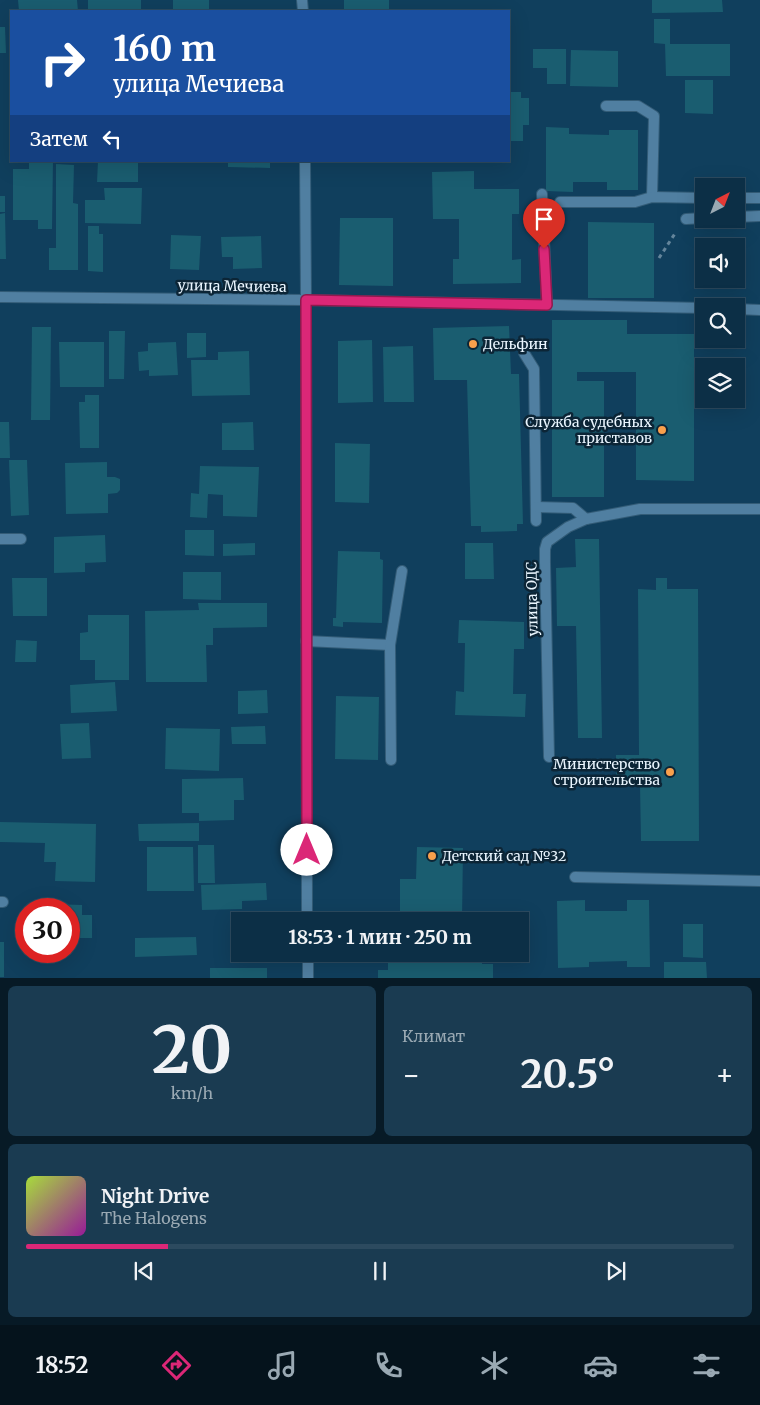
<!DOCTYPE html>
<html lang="ru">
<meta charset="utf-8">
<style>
:root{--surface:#0c2f46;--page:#1a3b51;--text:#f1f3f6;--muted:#9aa9b3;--line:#2c4a5f;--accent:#db2777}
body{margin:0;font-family:Merriweather,serif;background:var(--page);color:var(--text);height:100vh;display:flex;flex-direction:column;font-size:19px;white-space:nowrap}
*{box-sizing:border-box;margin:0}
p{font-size:16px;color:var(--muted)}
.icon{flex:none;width:28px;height:28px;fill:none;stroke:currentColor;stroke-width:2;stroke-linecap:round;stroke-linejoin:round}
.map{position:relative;height:978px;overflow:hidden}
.details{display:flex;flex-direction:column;gap:8px;padding:8px;background:#071a26;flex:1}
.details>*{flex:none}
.top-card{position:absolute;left:10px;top:10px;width:500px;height:152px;border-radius:0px;box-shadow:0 5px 20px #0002,0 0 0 1px var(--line);background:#1a4fa0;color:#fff;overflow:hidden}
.needle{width:32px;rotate:42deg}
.controls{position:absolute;left:695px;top:178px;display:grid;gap:10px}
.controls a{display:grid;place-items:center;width:50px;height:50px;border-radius:0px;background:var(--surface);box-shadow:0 5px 20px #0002,0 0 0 1px var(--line);font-size:25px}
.speed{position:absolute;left:15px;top:898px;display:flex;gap:10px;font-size:25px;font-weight:700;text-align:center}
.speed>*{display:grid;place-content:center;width:65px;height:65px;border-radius:50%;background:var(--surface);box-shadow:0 5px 20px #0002,0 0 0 1px var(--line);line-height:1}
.speed .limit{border:8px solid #d22;background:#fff;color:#111}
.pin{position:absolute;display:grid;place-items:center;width:42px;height:42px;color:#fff;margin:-51px -21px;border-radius:50% 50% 50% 0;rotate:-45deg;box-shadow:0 0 5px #0007}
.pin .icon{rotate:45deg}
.me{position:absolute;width:55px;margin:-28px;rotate:0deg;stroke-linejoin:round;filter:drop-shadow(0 0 4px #0008)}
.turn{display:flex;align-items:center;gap:18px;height:105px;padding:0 20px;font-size:22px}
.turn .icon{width:65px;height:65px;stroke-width:2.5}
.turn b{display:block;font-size:35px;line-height:42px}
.then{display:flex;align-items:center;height:48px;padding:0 20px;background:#0003;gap:10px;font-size:19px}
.big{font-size:38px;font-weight:700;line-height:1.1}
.details .card{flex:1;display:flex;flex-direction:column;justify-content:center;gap:8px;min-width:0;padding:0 18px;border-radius:8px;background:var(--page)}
.details .dial{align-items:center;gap:0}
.dial b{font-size:65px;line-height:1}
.song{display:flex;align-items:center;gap:15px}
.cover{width:60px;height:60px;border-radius:8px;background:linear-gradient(135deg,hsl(80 70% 55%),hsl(300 70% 35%))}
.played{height:5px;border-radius:2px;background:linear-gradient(90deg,var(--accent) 20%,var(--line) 20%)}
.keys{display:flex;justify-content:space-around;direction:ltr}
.heat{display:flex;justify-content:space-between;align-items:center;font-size:28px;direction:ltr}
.details .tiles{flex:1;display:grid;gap:8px;grid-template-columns:1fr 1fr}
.card:last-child{grid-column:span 2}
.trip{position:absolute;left:231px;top:912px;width:298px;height:50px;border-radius:0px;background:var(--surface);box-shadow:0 5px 20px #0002,0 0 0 1px var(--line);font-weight:700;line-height:50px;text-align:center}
.tabs{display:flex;height:80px;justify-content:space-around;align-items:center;background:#05131c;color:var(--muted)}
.tabs .icon{width:35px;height:35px}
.tabs .current{color:var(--accent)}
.tabs b{font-size:22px;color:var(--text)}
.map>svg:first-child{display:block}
.building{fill:#1a5d70}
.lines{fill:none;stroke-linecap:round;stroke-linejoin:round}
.service-casing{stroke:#335c77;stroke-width:12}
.minor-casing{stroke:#335c77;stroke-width:12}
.path{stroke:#64859b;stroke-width:3;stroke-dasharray:4 4;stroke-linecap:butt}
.service{stroke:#507fa1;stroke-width:10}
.minor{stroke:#507fa1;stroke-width:10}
.route-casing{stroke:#8e194d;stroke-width:12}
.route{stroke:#db2777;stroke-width:9}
.poi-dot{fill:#f9a04c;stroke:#0c2536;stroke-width:2}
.labels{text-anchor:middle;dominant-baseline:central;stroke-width:5;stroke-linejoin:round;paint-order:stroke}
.street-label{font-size:14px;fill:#eaf6ff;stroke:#0c2536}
.poi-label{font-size:14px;fill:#eaf6ff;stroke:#0c2536;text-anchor:start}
</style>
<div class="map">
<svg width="760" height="978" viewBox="0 0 760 978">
<rect width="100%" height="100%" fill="#103f5d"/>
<g class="building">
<path d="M18,0H77L78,11H19Z"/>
<rect x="88" y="0" width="53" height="11"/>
<rect x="173" y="0" width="36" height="11"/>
<rect x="344" y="0" width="45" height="11"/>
<path d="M652,0H722L723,12L652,13Z"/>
<path d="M654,19H670V44H730V76H666L665,44L654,43Z"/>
<path d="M0,27H5L6,53H0Z"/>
<path d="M533,49H566V84H547V68H533Z"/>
<path d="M571,50L618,51V87L570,86Z"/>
<path d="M685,80H713V114L685,113Z"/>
<path d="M509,92H521V98H529V125H523V141H509Z"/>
<path d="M546,127L569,128V134L609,135V130H638V190H607V182H573V192L546,191Z"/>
<path d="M29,161H53L52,229H38V220H13V169H29Z"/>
<path d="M98,161H138V182H97Z"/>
<path d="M228,161H270V168L228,167Z"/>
<path d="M56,164L74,165L73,203L78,204V270H49V248H56Z"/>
<path d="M474,171V189H519V214H512V260L521,259V283L453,284V259H459V219H433L432,172Z"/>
<path d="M104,188H142L141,224L85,223V200H105Z"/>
<rect x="0" y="196" width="5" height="16"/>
<path d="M5,213L6,259H0V214Z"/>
<path d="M340,218H393V286L339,285Z"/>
<path d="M588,222L654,223V298H588Z"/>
<path d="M88,226H99V234H103V272L88,271Z"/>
<path d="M171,235L201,236L199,270L170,269Z"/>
<path d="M261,236L262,268L233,269V257H222L221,237Z"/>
<path d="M552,320H627V334H694V481L636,480V372H577V381H604V497H552Z"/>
<path d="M509,326L511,374H519L523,524H517V531L481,532V526H471L467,380H434L433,328Z"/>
<path d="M32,327H51L50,420H31Z"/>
<path d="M109,331H125L124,379H109Z"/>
<path d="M187,333H206V357L187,358Z"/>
<path d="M372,340L373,402L338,403V341Z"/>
<path d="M59,342H104V387H60Z"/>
<path d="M176,342L178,375L149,376V370L139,371L138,352L148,351V343Z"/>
<path d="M413,346L414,402H384L383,347Z"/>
<path d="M249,351L250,395L192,396L191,360H218V352Z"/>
<path d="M85,395H99V448H80L79,402H85Z"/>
<path d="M0,422H9L10,458H0Z"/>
<path d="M253,422L254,450H222V423Z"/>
<path d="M335,443L370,444L369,503L335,502Z"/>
<path d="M9,460H27L29,515L11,516Z"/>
<path d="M107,462V477H115L120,479V490L117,493L108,494V513L66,514L65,463Z"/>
<path d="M200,466L259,467L257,517L223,516V495L208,494L207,518L190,517L191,493L199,494Z"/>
<path d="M185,530H214V556L185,555Z"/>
<path d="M105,535L106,562L85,563V572L54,573V537Z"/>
<path d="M575,539H599L602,738H578L576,626H557L556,568L576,567Z"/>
<path d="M255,543V555L223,556V544Z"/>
<path d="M465,543H493L494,579H465Z"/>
<path d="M338,551L380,552V559L383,560L382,623L343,622V627L333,626V618H336Z"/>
<path d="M183,572H221V600L183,599Z"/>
<path d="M12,578H47V616H13Z"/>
<path d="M656,578H667V589H698L699,841H641L640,785H616V755H639L638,589L656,590Z"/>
<path d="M198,603H267V627L213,628V645H206L207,682H146L145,611L199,610Z"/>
<path d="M88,615H129V680H95V660H80V633L88,632Z"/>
<path d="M459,620L524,622V649H514L513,694H526L525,717L455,715L456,691L464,692L465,643H458Z"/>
<path d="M16,640L37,641L36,662H15Z"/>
<path d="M115,682L117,711L71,713L70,685Z"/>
<path d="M267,690L268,713L238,714V691Z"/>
<path d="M336,696L379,697L378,760L335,759Z"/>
<path d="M89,723L91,758L62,759L60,724Z"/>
<path d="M265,726L266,744H232L231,727Z"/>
<path d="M166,728L220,729L219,771L165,769Z"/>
<path d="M243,778L244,800H234V820L199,821V813H182V779Z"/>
<path d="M0,822L96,824L95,882L55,881L56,862H44L45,843L0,842Z"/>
<path d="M199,823V841H139L138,824Z"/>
<path d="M198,845H214L215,883H198Z"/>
<path d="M147,847H193L194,891H147Z"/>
<path d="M417,847L463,848L462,921H415V916H400V879H416Z"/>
<path d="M266,883L267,900L242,901V909L202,910L201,885Z"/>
<path d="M585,900V911H627V900H649L650,967H627V961L589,962V967L558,968L557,901Z"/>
<path d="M52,904L82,905V915H92V938H69V909H52Z"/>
<path d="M683,924H703V958L683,957Z"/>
<path d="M196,937L197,955L135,957V938Z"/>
<rect x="0" y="942" width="4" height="35"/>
<path d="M388,954H482V964H493V978H378V970H388Z"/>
<path d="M664,962H706L707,978H664Z"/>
<rect x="210" y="968" width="57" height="10"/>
</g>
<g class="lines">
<g class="service-casing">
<g id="service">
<path d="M606,106H638L654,116L652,197"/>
<path d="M736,198H760"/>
<path d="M560,202H635L652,197L704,198"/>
<path d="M736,217L760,216"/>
<path d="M686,219L704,218"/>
<path d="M524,353L534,369L536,521"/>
<path d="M536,507L573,508L586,519"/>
<path d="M0,539H21"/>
<path d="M306,641L390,645L402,571"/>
<path d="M390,645L391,760"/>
<path d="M0,902H3"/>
</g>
</g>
<g class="minor-casing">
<g id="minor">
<path d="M302,0L303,11"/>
<path d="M305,161L306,300L307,921"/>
<path d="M542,194L547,305"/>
<path d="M0,297L306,300L704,308"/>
<path d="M736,309L760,310"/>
<path d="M549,757L545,563V549L547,542L568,527L586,519L640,509H760"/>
<path d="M575,877L760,881"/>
<path d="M308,954V978"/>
</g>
</g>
<path class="path" d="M659,258L676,232"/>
<use href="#service" class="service"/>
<use href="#minor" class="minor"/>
</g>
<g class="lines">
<g class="route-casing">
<path id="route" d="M307,850L306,300L547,305L544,249"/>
</g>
<use href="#route" class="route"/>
</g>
<g class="poi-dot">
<circle cx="473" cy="344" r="5"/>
<circle cx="662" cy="430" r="5"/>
<circle cx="670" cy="772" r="5"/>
<circle cx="432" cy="856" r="5"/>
</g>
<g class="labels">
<g class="street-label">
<text transform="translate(232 286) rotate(1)">улица Мечиева</text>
<text transform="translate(532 599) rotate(-91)">улица ОДС</text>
</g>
<g class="poi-label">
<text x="483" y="344">Дельфин</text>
<text x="652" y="422" text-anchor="end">Служба судебных<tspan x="652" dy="16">приставов</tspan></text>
<text x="660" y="764" text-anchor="end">Министерство<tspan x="660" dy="16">строительства</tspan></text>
<text x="442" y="856">Детский сад №32</text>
</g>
</g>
</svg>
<div class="controls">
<a><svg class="needle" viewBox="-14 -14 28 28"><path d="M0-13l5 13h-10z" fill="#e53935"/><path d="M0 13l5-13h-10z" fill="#9aa9b3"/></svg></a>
<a><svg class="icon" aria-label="sound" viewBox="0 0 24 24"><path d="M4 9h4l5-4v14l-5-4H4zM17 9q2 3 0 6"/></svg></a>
<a><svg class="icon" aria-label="search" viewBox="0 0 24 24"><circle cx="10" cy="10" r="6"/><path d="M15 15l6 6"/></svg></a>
<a><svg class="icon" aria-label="layers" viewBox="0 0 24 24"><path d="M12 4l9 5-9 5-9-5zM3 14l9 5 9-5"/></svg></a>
</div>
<div class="speed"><div class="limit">30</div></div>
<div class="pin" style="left:544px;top:249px;background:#d93025"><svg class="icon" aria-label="arrive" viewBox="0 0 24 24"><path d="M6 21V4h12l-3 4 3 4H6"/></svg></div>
<svg class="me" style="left:307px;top:850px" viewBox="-20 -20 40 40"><circle r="19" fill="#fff"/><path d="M0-13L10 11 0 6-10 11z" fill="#db2777"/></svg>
<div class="trip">18:53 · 1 мин · 250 m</div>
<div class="top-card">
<div class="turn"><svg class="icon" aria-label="right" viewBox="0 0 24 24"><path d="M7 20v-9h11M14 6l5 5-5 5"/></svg><div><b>160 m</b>улица Мечиева</div></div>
<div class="then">Затем<svg class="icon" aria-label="left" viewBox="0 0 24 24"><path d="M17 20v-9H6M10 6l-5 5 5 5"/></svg></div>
</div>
</div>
<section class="details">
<div class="tiles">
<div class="card dial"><b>20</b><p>km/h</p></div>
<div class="card"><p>Климат</p>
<div class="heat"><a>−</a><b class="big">20.5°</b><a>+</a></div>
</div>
<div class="card">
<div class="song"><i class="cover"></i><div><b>Night Drive</b><p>The Halogens</p></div></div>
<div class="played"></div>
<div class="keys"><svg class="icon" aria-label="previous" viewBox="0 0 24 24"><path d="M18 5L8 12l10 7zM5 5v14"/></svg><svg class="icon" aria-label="pause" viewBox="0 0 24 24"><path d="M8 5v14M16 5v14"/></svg><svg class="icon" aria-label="next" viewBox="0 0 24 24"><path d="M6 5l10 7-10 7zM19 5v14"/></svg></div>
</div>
</div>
</section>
<nav class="tabs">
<b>18:52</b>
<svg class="icon current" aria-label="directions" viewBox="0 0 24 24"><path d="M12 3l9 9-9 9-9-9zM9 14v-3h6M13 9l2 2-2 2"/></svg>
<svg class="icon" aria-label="music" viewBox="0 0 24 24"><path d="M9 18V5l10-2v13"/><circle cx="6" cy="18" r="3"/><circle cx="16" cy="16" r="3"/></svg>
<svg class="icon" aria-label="phone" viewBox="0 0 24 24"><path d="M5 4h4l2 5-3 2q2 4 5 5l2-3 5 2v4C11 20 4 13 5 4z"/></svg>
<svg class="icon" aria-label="climate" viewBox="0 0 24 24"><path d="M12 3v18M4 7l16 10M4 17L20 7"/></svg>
<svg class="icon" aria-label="car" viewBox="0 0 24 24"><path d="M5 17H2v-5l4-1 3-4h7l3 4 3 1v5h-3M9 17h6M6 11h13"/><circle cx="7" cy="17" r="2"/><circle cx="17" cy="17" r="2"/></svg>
<svg class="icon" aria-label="filters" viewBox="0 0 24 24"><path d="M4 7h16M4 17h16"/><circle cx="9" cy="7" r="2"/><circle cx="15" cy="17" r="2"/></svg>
</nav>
